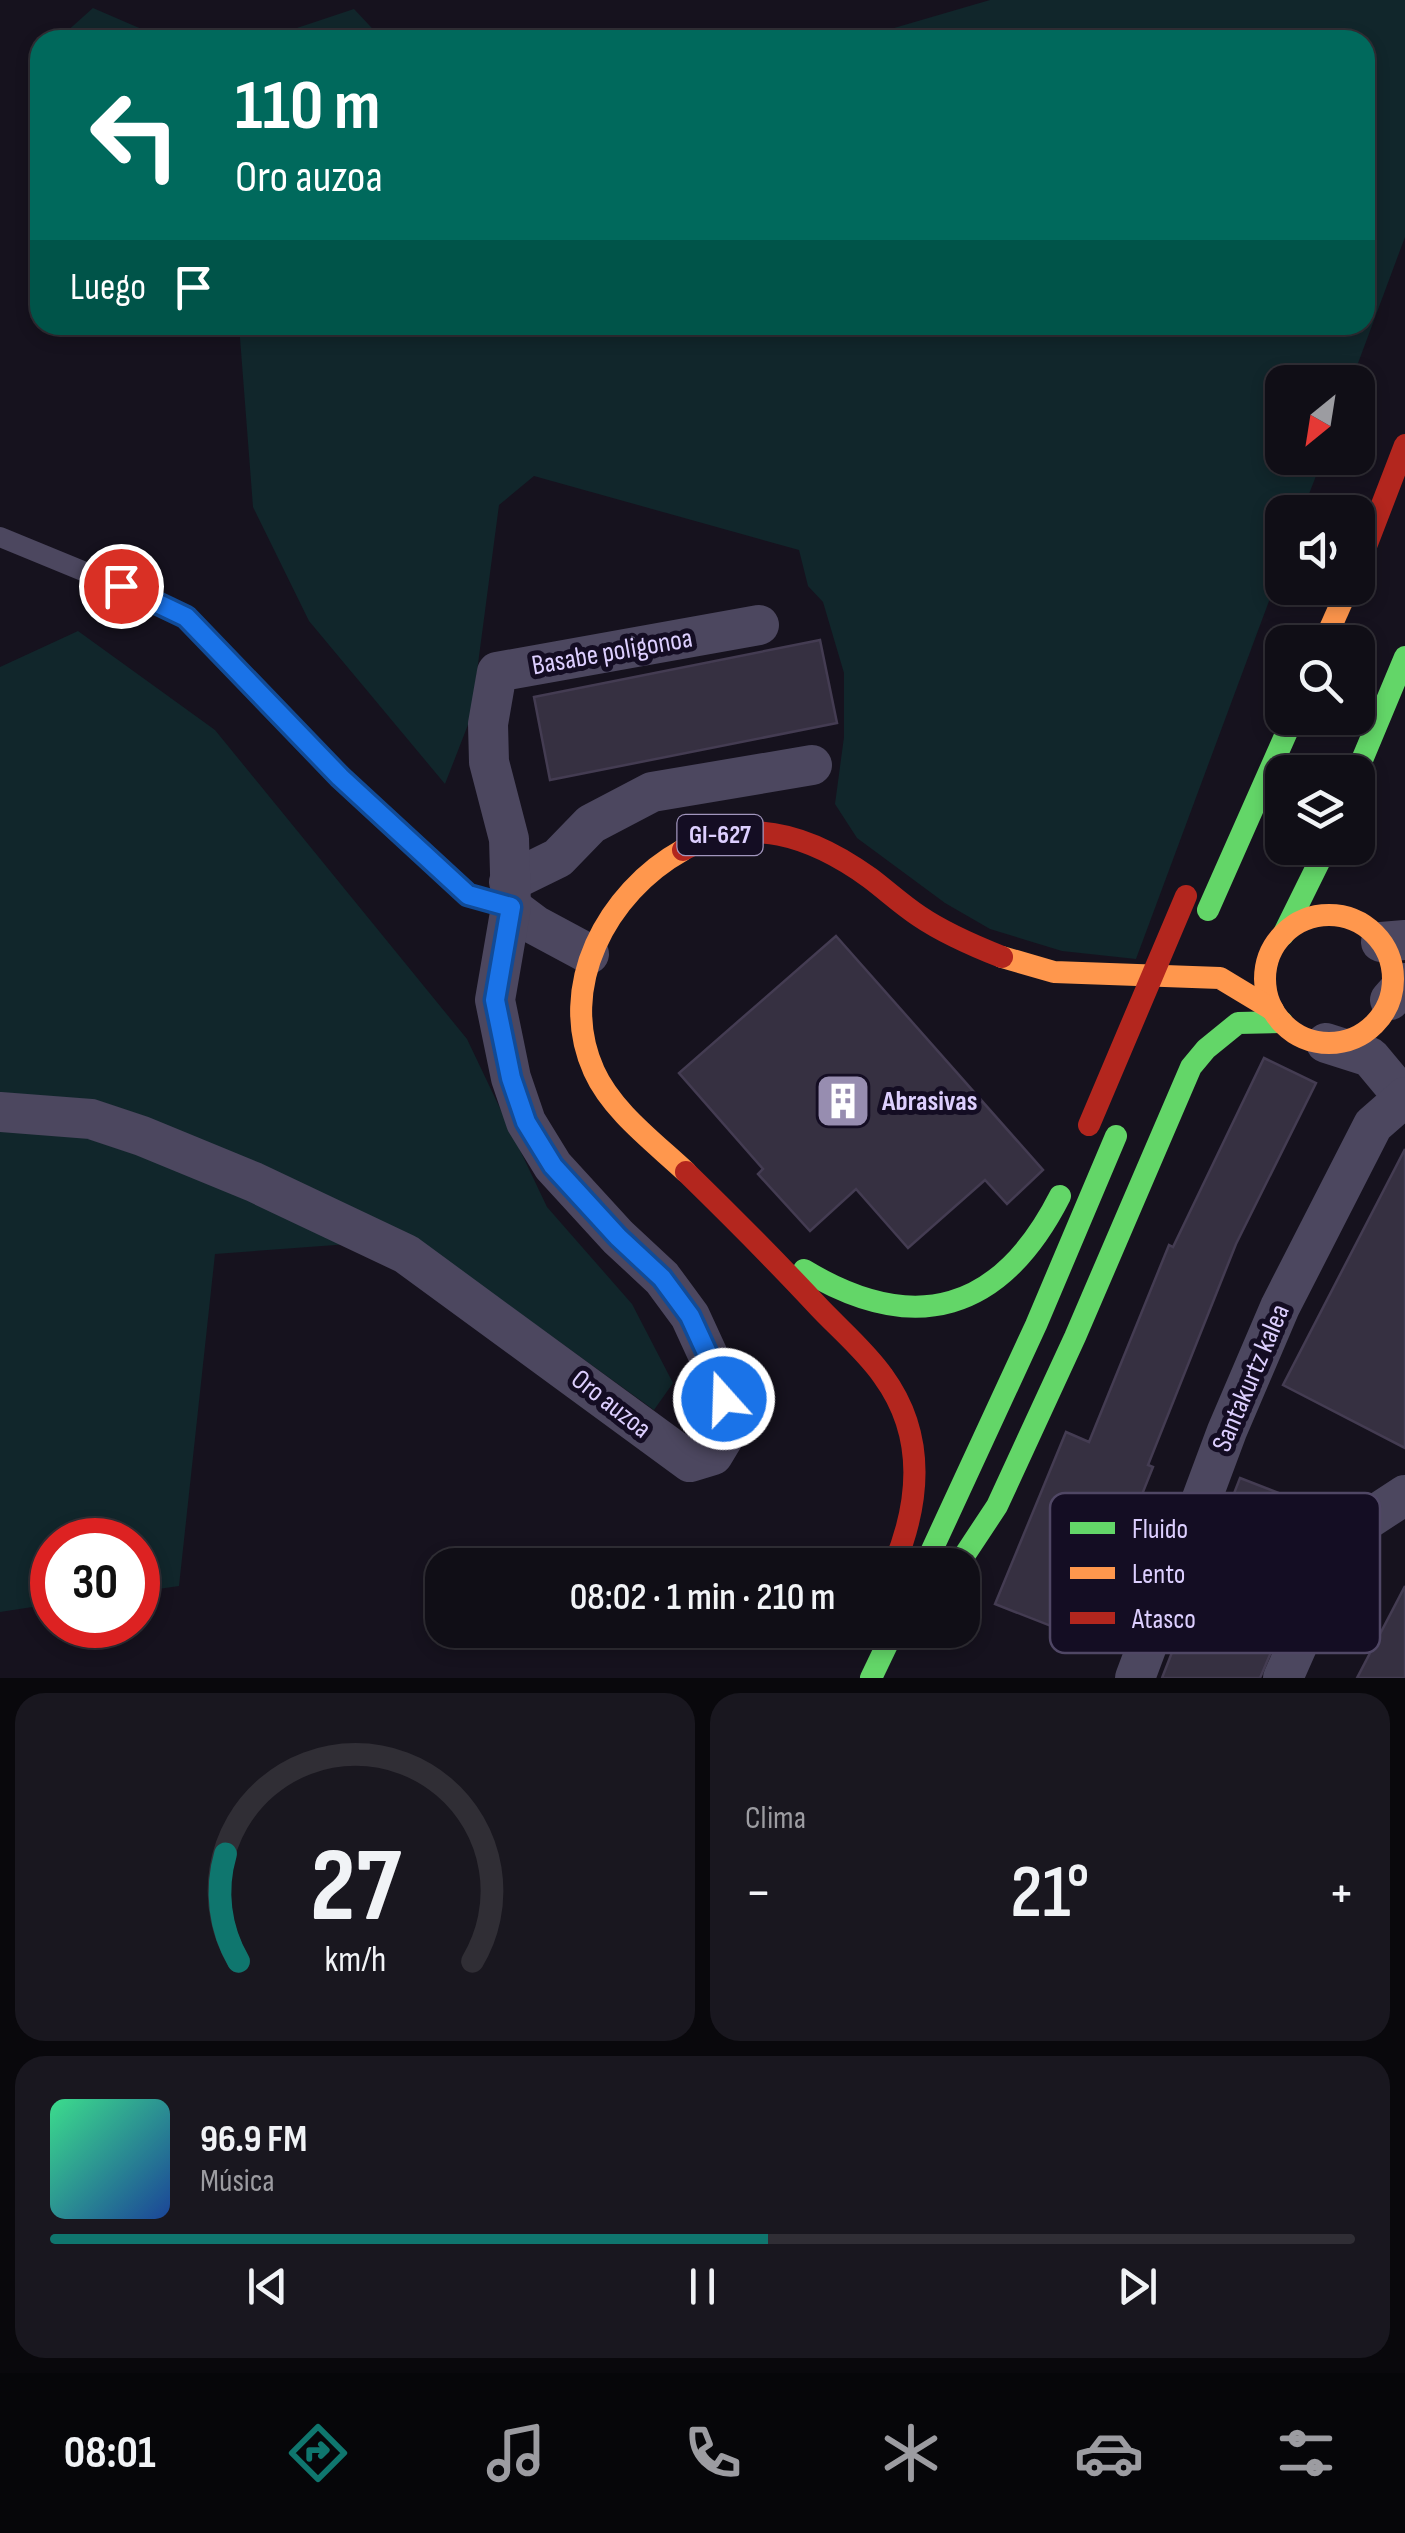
<!DOCTYPE html>
<html lang="es">
<meta charset="utf-8">
<style>
:root{--surface:#100e16;--page:#19171f;--text:#f1f3f6;--muted:#9c9ca1;--line:#302e35;--accent:#0f766e}
body{margin:0;font-family:"Sofia Sans Condensed",sans-serif;background:var(--page);color:var(--text);height:100vh;display:flex;flex-direction:column;font-size:38px;white-space:nowrap}
*{box-sizing:border-box;margin:0}
p{font-size:32px;color:var(--muted)}
.icon{flex:none;width:55px;height:55px;fill:none;stroke:currentColor;stroke-width:2;stroke-linecap:round;stroke-linejoin:round}
.map{position:relative;height:1678px;overflow:hidden}
.side{display:flex;flex-direction:column;gap:15px;padding:15px;background:#09080c;flex:1}
.side>*{flex:none}
.top-card{position:absolute;left:30px;top:30px;width:1345px;height:305px;border-radius:30px;box-shadow:0 5px 15px #0003,0 0 0 2px var(--line);background:#00695c;color:#fff;overflow:hidden}
.needle{width:65px;rotate:210deg}
.buttons{position:absolute;left:1265px;top:365px;display:grid;gap:20px}
.buttons a{display:grid;place-items:center;width:110px;height:110px;border-radius:20px;background:var(--surface);box-shadow:0 5px 15px #0003,0 0 0 2px var(--line);font-size:50px}
.speed{position:absolute;left:30px;top:1518px;display:flex;gap:20px;font-size:50px;font-weight:700;text-align:center}
.speed>*{display:grid;place-content:center;width:130px;height:130px;border-radius:50%;background:var(--surface);box-shadow:0 5px 15px #0003,0 0 0 2px var(--line);line-height:1}
.speed .limit{border:15px solid #d22;background:#fff;color:#111}
.pin{position:absolute;display:grid;place-items:center;width:85px;height:85px;color:#fff;margin:-42px;border:5px solid #fff;border-radius:50%;box-shadow:0 2px 10px #0007}
.me{position:absolute;width:110px;margin:-55px;rotate:340deg;stroke-linejoin:round;filter:drop-shadow(0 0 8px #0008)}
.turn{display:flex;align-items:center;gap:35px;height:210px;padding:0 40px;font-size:45px}
.turn .icon{width:130px;height:130px;stroke-width:2.5}
.turn b{display:block;font-size:70px;line-height:85px}
.then{display:flex;align-items:center;height:95px;padding:0 40px;background:#0003;gap:20px;font-size:38px}
.big{font-size:75px;font-weight:600;line-height:1.1}
.side .card{flex:1;display:flex;flex-direction:column;justify-content:center;gap:15px;min-width:0;padding:0 35px;border-radius:30px;background:var(--page)}
.side .dial{align-items:center;gap:0}
.dial svg{height:260px;overflow:visible;fill:none;stroke:var(--line);stroke-width:7;stroke-linecap:round;text-anchor:middle}
.dial text{fill:var(--text);stroke:none}
.song{display:flex;align-items:center;gap:30px}
.cover{width:120px;height:120px;border-radius:15px;background:linear-gradient(135deg,hsl(150 70% 55%),hsl(220 70% 35%))}
.played{height:10px;border-radius:5px;background:linear-gradient(90deg,var(--accent) 55%,var(--line) 55%)}
.keys{display:flex;justify-content:space-around;direction:ltr}
.heat{display:flex;justify-content:space-between;align-items:center;font-size:55px;direction:ltr}
.side .tiles{flex:1;display:grid;gap:15px;grid-template-columns:1fr 1fr}
.card:last-child{grid-column:span 2}
.trip{position:absolute;left:425px;top:1548px;width:555px;height:100px;border-radius:30px;background:var(--surface);box-shadow:0 5px 15px #0003,0 0 0 2px var(--line);font-weight:600;line-height:100px;text-align:center}
.dock{display:flex;height:160px;justify-content:space-around;align-items:center;background:#060609;color:var(--muted)}
.dock .icon{width:70px;height:70px}
.dock .selected{color:var(--accent)}
.dock b{font-size:45px;color:var(--text)}
.map>svg:first-child{display:block}
.green{fill:#11262b}
.building{fill:#363041;stroke:#443c52;stroke-width:2.5}
.lines{fill:none;stroke-linecap:round;stroke-linejoin:round}
.lane{stroke:#4c475f;stroke-width:20}
.street{stroke:#4c475f;stroke-width:40}
.fast{stroke:#63d668;stroke-width:22}
.slow{stroke:#ff974d;stroke-width:22}
.jam{stroke:#b3261e;stroke-width:22}
.jam-bridge{stroke:#b3261e;stroke-width:22}
.route-casing{stroke:#114b97;stroke-width:25}
.route{stroke:#1a73e8;stroke-width:18}
.labels{text-anchor:middle;dominant-baseline:central;stroke-width:10;stroke-linejoin:round;paint-order:stroke}
.shield{fill:#140d23;stroke:#a195bd;stroke-width:2.5}
.shield-label{font-size:25px;font-weight:bold;fill:#ddcfff}
.street-label{font-size:28px;fill:#ddcfff;stroke:#140d23}
.poi-label{font-size:28px;font-weight:bold;fill:#ddcfff;stroke:#140d23;text-anchor:start}
.key{fill:#140d23;stroke:#504765;stroke-width:2.5}
.key-label{font-size:28px;fill:#ddcfff}
</style>
<div class="map">
<svg width="1405" height="1678" viewBox="0 0 1405 1678">
<rect width="100%" height="100%" fill="#16121e"/>
<g class="green">
<path d="M990,0H1405V237L1351,382H1282V458H1323L1302,512H1282V566L1136,959L1062,951L990,929L945,903L857,838L835,804L844,737V673L823,602L808,586L799,550L534,476L499,505L471,717L445,784L309,621L253,507L239,325H1365V40H853Z"/>
<path d="M93,8L167,40H70L64,34Z"/>
<path d="M354,9L383,40H261Z"/>
<path d="M78,631L215,730L467,1039L547,1207L632,1304L673,1383L654,1410L417,1239L215,1254L179,1586L138,1592V1540H52V1604L0,1612V667Z"/>
</g>
<g class="building">
<path d="M820,640L837,723L550,780L534,697Z"/>
<path d="M836,936L1043,1170L1007,1204L985,1180L908,1248L856,1189L810,1231L758,1174L763,1169L679,1073Z"/>
<path d="M1264,1058L1316,1083L1236,1244L1148,1465L1153,1467L1084,1639L995,1604L1066,1432L1089,1442L1169,1245L1173,1247Z"/>
<path d="M1405,1149V1448L1283,1385Z"/>
<path d="M1240,1478L1330,1513L1326,1523L1260,1678H1162Z"/>
<path d="M1405,1586V1678H1357Z"/>
</g>
<g class="lines">
<path class="lane" d="M0,537L151,599L186,617L340,777L468,895L511,907"/>
<g class="street">
<path d="M509,882L558,858L591,824L652,792L812,765"/>
<path d="M511,907L535,925L589,954"/>
<path d="M1381,942L1405,940"/>
<path d="M1390,1000L1405,983"/>
<path d="M1326,1043L1370,1057L1405,1099"/>
<path d="M0,1112L91,1119L142,1136L254,1182L406,1254L690,1462L713,1455L728,1430L724,1399L713,1366L690,1316L662,1278L618,1237L553,1166L526,1122L511,1078L495,1000L511,907L509,839L489,762L488,724L497,672L759,625"/>
<path d="M1135,1678L1227,1431L1280,1307L1373,1125L1405,1097"/>
<path d="M1283,1678L1347,1533L1405,1495"/>
</g>
<g class="fast">
<path d="M1357,772L1405,657"/>
<path d="M1208,910L1293,718"/>
<path d="M1283,935L1326,848"/>
<path d="M804,1270C915,1337 1001,1312 1060,1196"/>
<path d="M925,1565L1036,1325L1116,1136"/>
<path d="M958,1565L997,1506L1075,1337L1191,1067L1206,1049L1238,1023L1282,1022"/>
<path d="M871,1678L894,1630"/>
</g>
<g class="slow">
<path d="M1324,642L1348,588"/>
<path d="M683,850C607,892 556,987 594,1071C612,1111 654,1142 686,1172"/>
<circle cx="1329" cy="979" r="64"/>
<path d="M1002,957L1054,972L1220,978L1273,1010"/>
</g>
<g class="jam">
<path d="M1358,567L1405,445"/>
<path d="M683,850C748,814 812,836 870,878C886,890 901,904 919,916C944,933 974,946 1002,957"/>
<path d="M686,1172C730,1215 773,1258 815,1303C837,1327 865,1350 883,1376C926,1435 920,1502 894,1565"/>
</g>
<path class="jam-bridge" d="M1089,1125L1186,896"/>
</g>
<g class="lines">
<g class="route-casing">
<path id="route" d="M121,586L186,617L340,777L468,895L511,907L495,1000L511,1078L526,1122L553,1166L618,1237L662,1278L690,1316L713,1366L724,1399"/>
</g>
<use href="#route" class="route"/>
</g>
<defs>
<g id="building-square" transform="scale(2.875)"><rect x="-9" y="-9" width="18" height="18" rx="4" fill="#978db0" stroke="#140d23"/><path d="M-4-6H4V6H1V3H-1V6H-4ZM-2.5-4.3h1.7v1.8h-1.7ZM.8-4.3h1.7v1.8H.8ZM-2.5-1h1.7V.8h-1.7ZM.8-1h1.7V.8H.8Z" fill="#fff"/></g>
</defs>
<g fill-rule="evenodd">
<use href="#building-square" x="843" y="1101"/>
</g>
<g class="labels">
<rect class="shield" x="677.5" y="815" width="85" height="40" rx="8"/>
<g class="shield-label">
<text x="720" y="835">GI-627</text>
</g>
<g class="street-label">
<text transform="translate(612 652) rotate(-10)">Basabe poligonoa</text>
<text transform="translate(1251 1378) rotate(-67)">Santakurtz kalea</text>
<text transform="translate(611 1404) rotate(38)">Oro auzoa</text>
</g>
<g class="poi-label">
<text x="882" y="1101">Abrasivas</text>
</g>
</g>
<rect x="1050" y="1493" width="330" height="160" rx="15" class="key"/>
<rect x="1070" y="1522" width="45" height="12" fill="#63d668"/>
<rect x="1070" y="1567" width="45" height="12" fill="#ff974d"/>
<rect x="1070" y="1612" width="45" height="12" fill="#b3261e"/>
<g class="key-label">
<text x="1132" y="1538">Fluido</text>
<text x="1132" y="1583">Lento</text>
<text x="1132" y="1628">Atasco</text>
</g>
</svg>
<div class="buttons">
<a><svg class="needle" viewBox="-14 -14 28 28"><path d="M0-13l5 13h-10z" fill="#e53935"/><path d="M0 13l5-13h-10z" fill="#9c9ca1"/></svg></a>
<a><svg class="icon" aria-label="sound" viewBox="0 0 24 24"><path d="M4 9h4l5-4v14l-5-4H4zM17 9q2 3 0 6"/></svg></a>
<a><svg class="icon" aria-label="search" viewBox="0 0 24 24"><circle cx="10" cy="10" r="6"/><path d="M15 15l6 6"/></svg></a>
<a><svg class="icon" aria-label="layers" viewBox="0 0 24 24"><path d="M12 4l9 5-9 5-9-5zM3 14l9 5 9-5"/></svg></a>
</div>
<div class="speed"><div class="limit">30</div></div>
<div class="pin" style="left:121px;top:586px;background:#d93025"><svg class="icon" aria-label="arrive" viewBox="0 0 24 24"><path d="M6 21V4h12l-3 4 3 4H6"/></svg></div>
<svg class="me" style="left:724px;top:1399px" viewBox="-20 -20 40 40"><circle r="17" fill="#1a73e8" stroke="#fff" stroke-width="3"/><path d="M0-11L8 9 0 5-8 9z" fill="#fff"/></svg>
<div class="trip">08:02 · 1 min · 210 m</div>
<div class="top-card">
<div class="turn"><svg class="icon" aria-label="left" viewBox="0 0 24 24"><path d="M17 20v-9H6M10 6l-5 5 5 5"/></svg><div><b>110 m</b>Oro auzoa</div></div>
<div class="then">Luego<svg class="icon" aria-label="arrive" viewBox="0 0 24 24"><path d="M6 21V4h12l-3 4 3 4H6"/></svg></div>
</div>
</div>
<section class="side">
<div class="tiles">
<div class="card dial"><svg viewBox="0 0 100 80">
<path d="M14 69A42 42 0 1 1 86 69"/>
<path d="M14 69A42 42 0 0 1 10 36" stroke="#0f766e"/>
<text x="50" y="56" font-size="32" font-weight="700">27</text>
<text x="50" y="72" font-size="11">km/h</text>
</svg></div>
<div class="card"><p>Clima</p>
<div class="heat"><a>−</a><b class="big">21°</b><a>+</a></div>
</div>
<div class="card">
<div class="song"><i class="cover"></i><div><b>96.9 FM</b><p>Música</p></div></div>
<div class="played"></div>
<div class="keys"><svg class="icon" aria-label="previous" viewBox="0 0 24 24"><path d="M18 5L8 12l10 7zM5 5v14"/></svg><svg class="icon" aria-label="pause" viewBox="0 0 24 24"><path d="M8 5v14M16 5v14"/></svg><svg class="icon" aria-label="next" viewBox="0 0 24 24"><path d="M6 5l10 7-10 7zM19 5v14"/></svg></div>
</div>
</div>
</section>
<nav class="dock">
<b>08:01</b>
<svg class="icon selected" aria-label="directions" viewBox="0 0 24 24"><path d="M12 3l9 9-9 9-9-9zM9 14v-3h6M13 9l2 2-2 2"/></svg>
<svg class="icon" aria-label="music" viewBox="0 0 24 24"><path d="M9 18V5l10-2v13"/><circle cx="6" cy="18" r="3"/><circle cx="16" cy="16" r="3"/></svg>
<svg class="icon" aria-label="phone" viewBox="0 0 24 24"><path d="M5 4h4l2 5-3 2q2 4 5 5l2-3 5 2v4C11 20 4 13 5 4z"/></svg>
<svg class="icon" aria-label="climate" viewBox="0 0 24 24"><path d="M12 3v18M4 7l16 10M4 17L20 7"/></svg>
<svg class="icon" aria-label="car" viewBox="0 0 24 24"><path d="M5 17H2v-5l4-1 3-4h7l3 4 3 1v5h-3M9 17h6M6 11h13"/><circle cx="7" cy="17" r="2"/><circle cx="17" cy="17" r="2"/></svg>
<svg class="icon" aria-label="filters" viewBox="0 0 24 24"><path d="M4 7h16M4 17h16"/><circle cx="9" cy="7" r="2"/><circle cx="15" cy="17" r="2"/></svg>
</nav>
